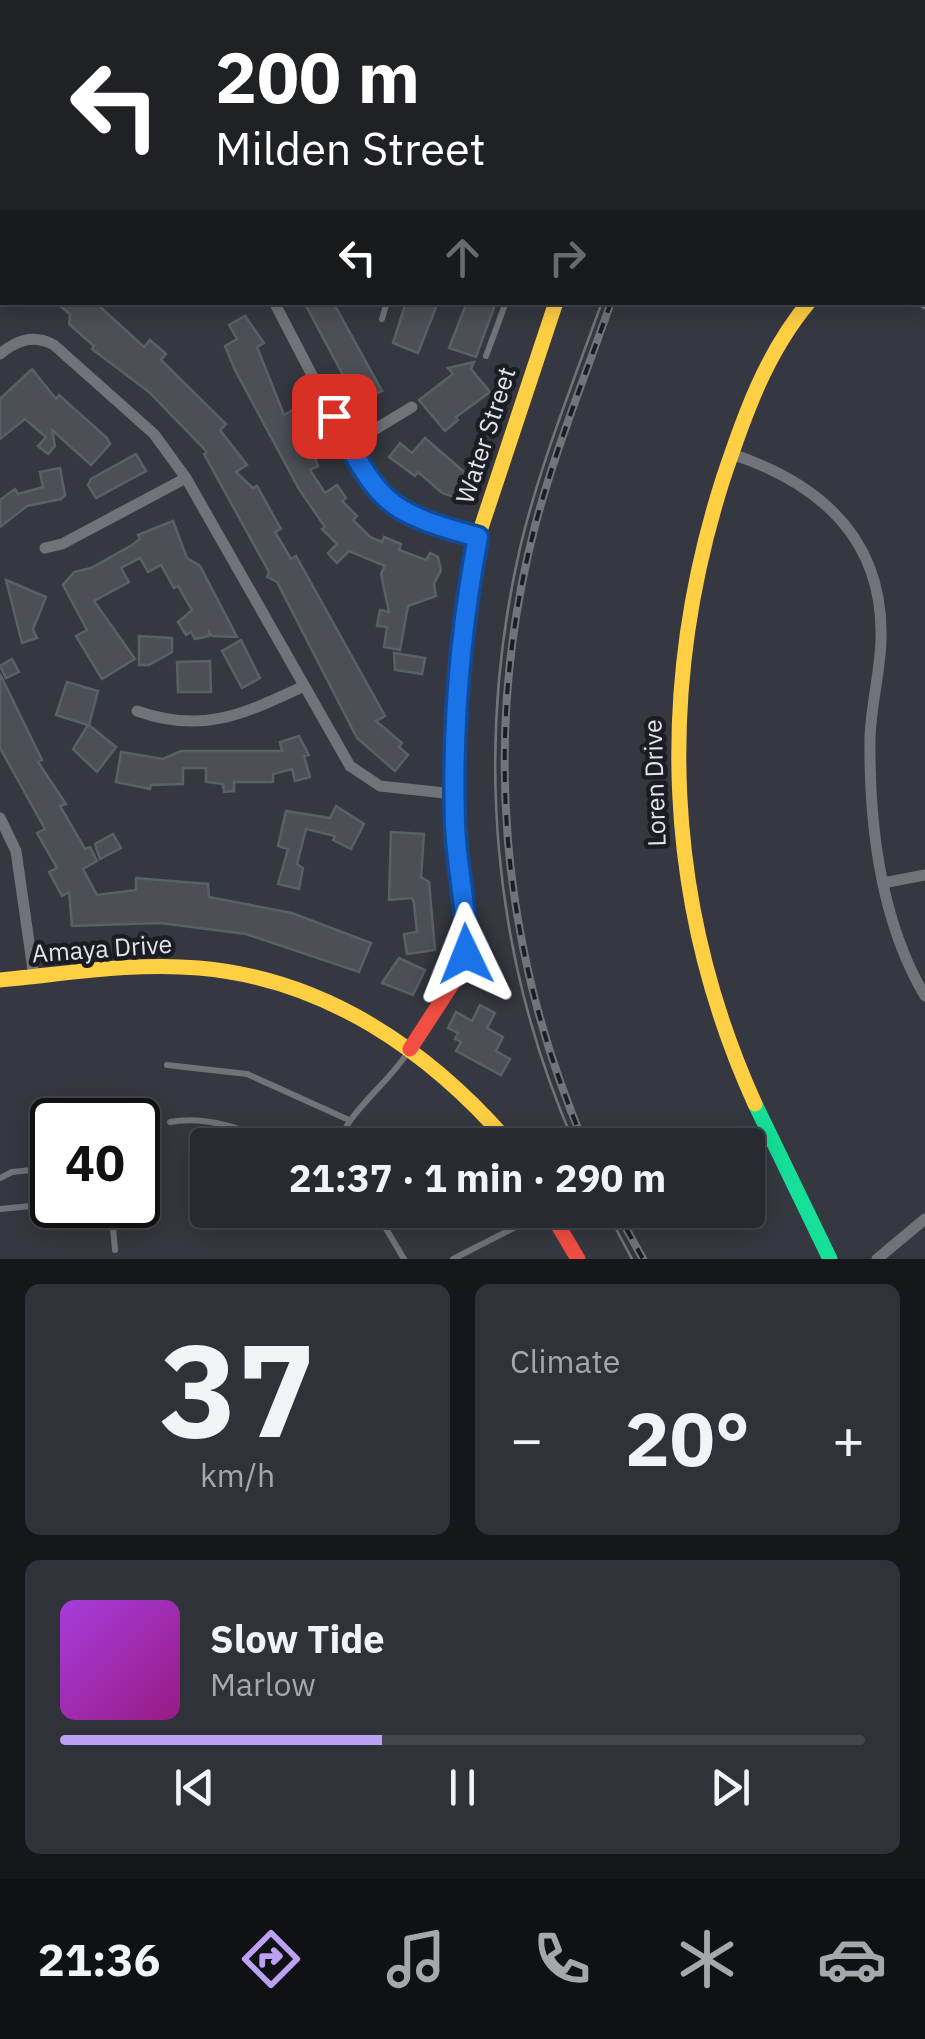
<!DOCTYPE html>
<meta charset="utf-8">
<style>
:root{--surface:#282a31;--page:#303239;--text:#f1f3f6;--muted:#a5a7ab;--line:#44464d;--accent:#bca0f2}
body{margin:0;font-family:"IBM Plex Sans",sans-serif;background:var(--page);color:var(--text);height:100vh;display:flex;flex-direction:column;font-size:38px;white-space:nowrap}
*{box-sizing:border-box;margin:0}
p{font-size:32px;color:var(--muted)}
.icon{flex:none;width:55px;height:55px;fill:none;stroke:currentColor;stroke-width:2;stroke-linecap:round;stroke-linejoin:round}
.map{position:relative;height:1259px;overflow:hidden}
.panel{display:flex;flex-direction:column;gap:25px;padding:25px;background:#16171b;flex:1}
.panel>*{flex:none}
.guide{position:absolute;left:0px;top:0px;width:925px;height:305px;box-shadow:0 5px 25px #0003,0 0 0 2px var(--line);background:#202124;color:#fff;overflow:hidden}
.speed{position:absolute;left:30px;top:1098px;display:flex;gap:20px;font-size:50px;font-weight:700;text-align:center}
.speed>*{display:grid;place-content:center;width:130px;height:130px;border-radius:50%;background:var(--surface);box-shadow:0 5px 25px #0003,0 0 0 2px var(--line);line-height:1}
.speed .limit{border:5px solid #111;border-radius:15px;background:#fff;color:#111}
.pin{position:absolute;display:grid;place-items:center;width:85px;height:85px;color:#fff;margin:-42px;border-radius:20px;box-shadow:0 5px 15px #0006}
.me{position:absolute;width:110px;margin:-55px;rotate:358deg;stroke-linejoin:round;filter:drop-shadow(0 0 8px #0008)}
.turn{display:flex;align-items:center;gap:35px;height:210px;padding:0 50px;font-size:45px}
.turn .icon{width:130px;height:130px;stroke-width:2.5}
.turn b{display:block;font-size:70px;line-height:85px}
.lanes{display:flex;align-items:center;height:95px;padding:0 50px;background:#0003;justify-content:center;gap:50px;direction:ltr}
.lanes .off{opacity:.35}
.big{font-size:75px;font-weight:800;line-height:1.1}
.panel .card{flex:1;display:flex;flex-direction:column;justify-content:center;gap:15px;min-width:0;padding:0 35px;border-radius:15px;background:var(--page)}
.panel .dial{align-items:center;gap:0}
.dial b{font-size:130px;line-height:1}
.song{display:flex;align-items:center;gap:30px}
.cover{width:120px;height:120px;border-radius:15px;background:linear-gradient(135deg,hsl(280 70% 55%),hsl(310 70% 35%))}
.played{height:10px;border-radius:5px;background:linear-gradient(90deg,var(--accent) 40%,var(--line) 40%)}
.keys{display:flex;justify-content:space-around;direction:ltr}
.heat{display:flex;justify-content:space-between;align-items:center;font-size:55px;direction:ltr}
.panel .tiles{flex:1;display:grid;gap:25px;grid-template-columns:1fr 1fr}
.card:last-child{grid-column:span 2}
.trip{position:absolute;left:190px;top:1128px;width:575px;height:100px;border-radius:10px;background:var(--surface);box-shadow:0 5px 25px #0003,0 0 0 2px var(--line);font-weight:800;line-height:100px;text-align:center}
.menu{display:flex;height:160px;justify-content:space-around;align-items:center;background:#101114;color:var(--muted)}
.menu .icon{width:70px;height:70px}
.menu .active{color:var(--accent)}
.menu b{font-size:45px;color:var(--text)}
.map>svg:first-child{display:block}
.built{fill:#383b51}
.park{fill:#634572}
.water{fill:url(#water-waves)}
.building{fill:#4c4f56;stroke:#5b5f66;stroke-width:2.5}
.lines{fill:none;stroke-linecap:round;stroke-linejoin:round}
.path{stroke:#6e7077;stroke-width:2.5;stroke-dasharray:2.5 8;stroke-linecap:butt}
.lane{stroke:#71737a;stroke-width:6}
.street{stroke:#71737a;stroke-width:11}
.fast{stroke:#16e098;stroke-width:15}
.slow{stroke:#ffcf43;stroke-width:15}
.jam{stroke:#f24e42;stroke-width:15}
.tram{stroke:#72747a;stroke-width:2.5}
.rail-casing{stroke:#72747a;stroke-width:8}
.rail{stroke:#1b1d25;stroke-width:4;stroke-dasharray:11;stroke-linecap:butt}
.route-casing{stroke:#114b97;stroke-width:25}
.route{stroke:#1a73e8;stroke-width:18}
.labels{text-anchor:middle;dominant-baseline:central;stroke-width:9;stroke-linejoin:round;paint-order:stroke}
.street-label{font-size:25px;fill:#e2e5ef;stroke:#1b1d25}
</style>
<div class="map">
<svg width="925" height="1259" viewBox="0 0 925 1259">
<defs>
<pattern id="water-waves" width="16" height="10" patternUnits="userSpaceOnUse" patternTransform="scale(2.5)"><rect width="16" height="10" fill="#35759b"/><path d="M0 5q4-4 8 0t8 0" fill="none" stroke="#3c5d72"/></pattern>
</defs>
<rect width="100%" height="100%" fill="#363841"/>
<path class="built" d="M0,0H351L2,2V97Z"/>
<path class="park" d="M106,0H302L105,2Z"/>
<path class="water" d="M813,0H925V51L922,2Z"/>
<g class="building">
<path d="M55,302H95L144,347L150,340L166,354L161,360L226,424L220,430L247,465L236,472L253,488L257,486L281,529L275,532L291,559L296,556L385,716L376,721L402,743L399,747L408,755L395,771L357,738L277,582L267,577L269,572L204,454L207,452L149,392L92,349L94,346L69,324L70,314Z"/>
<path d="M304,302H333L382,391L358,403Z"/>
<path d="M406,302H438L418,353L393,343Z"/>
<path d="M467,302H496L476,357L449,348Z"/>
<path d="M245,316L264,343L257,347L284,415L296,408L304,424L318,466L310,470L325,493L337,485L346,498L342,501L357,516L353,520L370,537L382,542L384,537L401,544L399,550L426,560L430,553L438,557L441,570L434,584L436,596L408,606L400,650L384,647L387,627L377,626L380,610L389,612L381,574L385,566L349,551L337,563L331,557L328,553L337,544L322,529L325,527L299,489L235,370L225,346L237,339L229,325Z"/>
<path d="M474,362L471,369L490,392L456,417L458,420L445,431L419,400L453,374L448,368Z"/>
<path d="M32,369L56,399L59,395L107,438L110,444L91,465L52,430L55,446L48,454L38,446L46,437L25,419L0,439V399Z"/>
<path d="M425,438L470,477L463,500L442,493L418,472L415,476L389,457L400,443L412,453Z"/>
<path d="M136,454L146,471L96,498L88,485L91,479Z"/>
<path d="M60,468L65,495L61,499L27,506L0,527V500L15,489L18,494L43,487L40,472Z"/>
<path d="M173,521L187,558L200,566L237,637L212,636L209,632V636L195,639L191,632L186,635L178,622L192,610L178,586L174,588L161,565L148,572L140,558L121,568L129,582L94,601L135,659L102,679L76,636L87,630L63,585L74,572L91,568L132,545L140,539L138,535Z"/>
<path d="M6,580L46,597L33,629L37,638L22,643Z"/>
<path d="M139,636L172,638V652L149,665H139Z"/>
<path d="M241,640L260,678L242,688L222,651Z"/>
<path d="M394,653L425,658L422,674L395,670Z"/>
<path d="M12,659L19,672L6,678L0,666Z"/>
<path d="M210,661L211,692H178L177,662Z"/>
<path d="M0,674L42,760L38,762L66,804L60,806L85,849L90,847L97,861L83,869L97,895L136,890V878L208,884L209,897L292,913L371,943L359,972L246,934L160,923L72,926L69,892L62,896L49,872L57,868L37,833L45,829L0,748Z"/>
<path d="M67,682L98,691L89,725L116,747L97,772L73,749L88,725L56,715Z"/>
<path d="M299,736L309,755L304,756L310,777L295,781L292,769L273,774V782H234V791L224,792L223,784L206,782V768H183V784L151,785L150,789L116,782L121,752L163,759L181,751H282L280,742Z"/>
<path d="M336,806L364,824L351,849L333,840L335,836L306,829L297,864L303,868L299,889L278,884L288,849L278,846L286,811L330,818Z"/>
<path d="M391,832L424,834L421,877L429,882L435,950L407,954L404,934L417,932L414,903L412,898L389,900Z"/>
<path d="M113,834L121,848L100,859L95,844Z"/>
<path d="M399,958L425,970L413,995L382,983Z"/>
<path d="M480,1005L495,1013L487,1028L503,1037L496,1051L510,1059L501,1075L456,1051L461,1042L455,1039L458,1033L448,1028L456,1012L472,1021Z"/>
</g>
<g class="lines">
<path class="path" d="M0,127L2,125"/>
<g class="lane">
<path d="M433,0L434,2"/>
<path d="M48,2V0"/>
<path d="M405,2L406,0"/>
<path d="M382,319L387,302"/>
<path d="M486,356L506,302"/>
<path d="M167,1065L247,1074L349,1120"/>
<path d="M170,1122C207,1115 245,1130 279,1145"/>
<path d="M337,1145C351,1108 387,1085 408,1052"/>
<path d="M0,1178L12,1172L52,1168"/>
<path d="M111,1205L115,1250"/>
<path d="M0,1209L52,1204"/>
<path d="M375,1210L404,1259"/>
<path d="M453,1259L547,1211"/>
</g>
<g class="street">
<path d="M359,2L360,0"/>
<path d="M0,78L2,81"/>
<path d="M922,214L925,212"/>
<path d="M922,300L925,304"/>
<path d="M274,302L365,477C400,519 427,523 478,537"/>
<path d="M0,354C17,340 33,334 54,345L154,434L186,478L350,766L380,786L454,794"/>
<path d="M349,445L412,407"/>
<path d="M732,454C821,484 884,539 881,640C880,673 871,705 870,738C869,826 880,920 925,996"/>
<path d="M45,548L62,544L186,478"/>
<path d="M137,711C202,734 242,715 302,687"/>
<path d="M0,818L16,851L34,977"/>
<path d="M883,883L925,875"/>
<path d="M877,1259L925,1219"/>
</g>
<path class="fast" d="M755,1104L830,1259"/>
<g class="slow">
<path d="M462,632L478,537L556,302"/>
<path d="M0,980C66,974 133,962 199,968C326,979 430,1051 511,1145"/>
<path d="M755,1104C664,903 656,689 723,479C744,416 766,353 809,302"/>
</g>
<g class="jam">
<path d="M646,0V2"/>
<path d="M410,1049L458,975L465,953L453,725L462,632"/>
<path d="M549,1210L578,1259"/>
</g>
<g class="tram">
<path d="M680,2V0"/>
<path d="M575,1145C492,957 474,749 520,548C540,464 573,383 602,302"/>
<path d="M606,1210L632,1259"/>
</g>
<g class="rail-casing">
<g id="rail">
<path d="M689,2V0"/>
<path d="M585,1145C500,948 481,734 535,526C555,450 585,377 611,302"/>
<path d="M616,1210L643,1259"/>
</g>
</g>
<use href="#rail" class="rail"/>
</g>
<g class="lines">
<g class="route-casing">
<path id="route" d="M334,416C378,501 384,512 478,537C460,632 452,725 455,822C456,866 468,909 466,954"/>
</g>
<use href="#route" class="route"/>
</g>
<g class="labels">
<g class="street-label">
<text transform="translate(485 435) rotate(-72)">Water Street</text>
<text transform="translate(654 783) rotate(-92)">Loren Drive</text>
<text transform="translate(102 948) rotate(-4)">Amaya Drive</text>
</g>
</g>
</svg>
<div class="speed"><div class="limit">40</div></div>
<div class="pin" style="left:334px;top:416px;background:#d93025"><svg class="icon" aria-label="arrive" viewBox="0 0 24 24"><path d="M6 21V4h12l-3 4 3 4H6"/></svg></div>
<svg class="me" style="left:466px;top:954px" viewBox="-20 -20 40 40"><path d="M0-17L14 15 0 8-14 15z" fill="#1a73e8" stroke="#fff" stroke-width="4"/></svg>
<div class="trip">21:37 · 1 min · 290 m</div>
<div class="guide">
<div class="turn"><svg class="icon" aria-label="left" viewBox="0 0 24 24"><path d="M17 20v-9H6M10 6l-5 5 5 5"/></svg><div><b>200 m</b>Milden Street</div></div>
<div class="lanes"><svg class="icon" aria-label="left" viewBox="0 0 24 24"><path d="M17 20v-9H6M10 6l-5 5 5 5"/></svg><svg class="icon off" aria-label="ahead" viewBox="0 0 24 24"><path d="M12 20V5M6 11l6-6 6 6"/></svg><svg class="icon off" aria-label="right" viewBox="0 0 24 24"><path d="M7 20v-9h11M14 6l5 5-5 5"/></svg></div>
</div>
</div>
<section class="panel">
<div class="tiles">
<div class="card dial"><b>37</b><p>km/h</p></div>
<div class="card"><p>Climate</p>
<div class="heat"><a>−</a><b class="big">20°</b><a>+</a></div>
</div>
<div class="card">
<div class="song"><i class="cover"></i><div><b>Slow Tide</b><p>Marlow</p></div></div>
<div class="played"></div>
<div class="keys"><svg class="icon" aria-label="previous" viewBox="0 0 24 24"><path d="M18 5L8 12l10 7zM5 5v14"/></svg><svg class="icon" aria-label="pause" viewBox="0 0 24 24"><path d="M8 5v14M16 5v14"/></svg><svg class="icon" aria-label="next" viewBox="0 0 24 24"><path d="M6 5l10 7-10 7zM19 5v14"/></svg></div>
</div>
</div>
</section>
<nav class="menu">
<b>21:36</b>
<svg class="icon active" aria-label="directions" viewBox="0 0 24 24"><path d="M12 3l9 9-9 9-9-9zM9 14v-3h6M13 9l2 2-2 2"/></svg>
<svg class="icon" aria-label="music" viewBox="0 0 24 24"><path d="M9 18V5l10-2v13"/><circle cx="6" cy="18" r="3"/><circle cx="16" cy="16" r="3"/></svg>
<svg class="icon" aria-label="phone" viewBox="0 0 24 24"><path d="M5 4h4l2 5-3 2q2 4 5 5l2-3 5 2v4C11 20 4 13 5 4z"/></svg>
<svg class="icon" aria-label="climate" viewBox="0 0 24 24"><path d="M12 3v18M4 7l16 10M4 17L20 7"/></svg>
<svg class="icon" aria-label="car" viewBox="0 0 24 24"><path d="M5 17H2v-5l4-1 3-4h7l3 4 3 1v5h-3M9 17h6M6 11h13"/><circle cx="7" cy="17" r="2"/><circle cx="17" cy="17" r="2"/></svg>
</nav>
